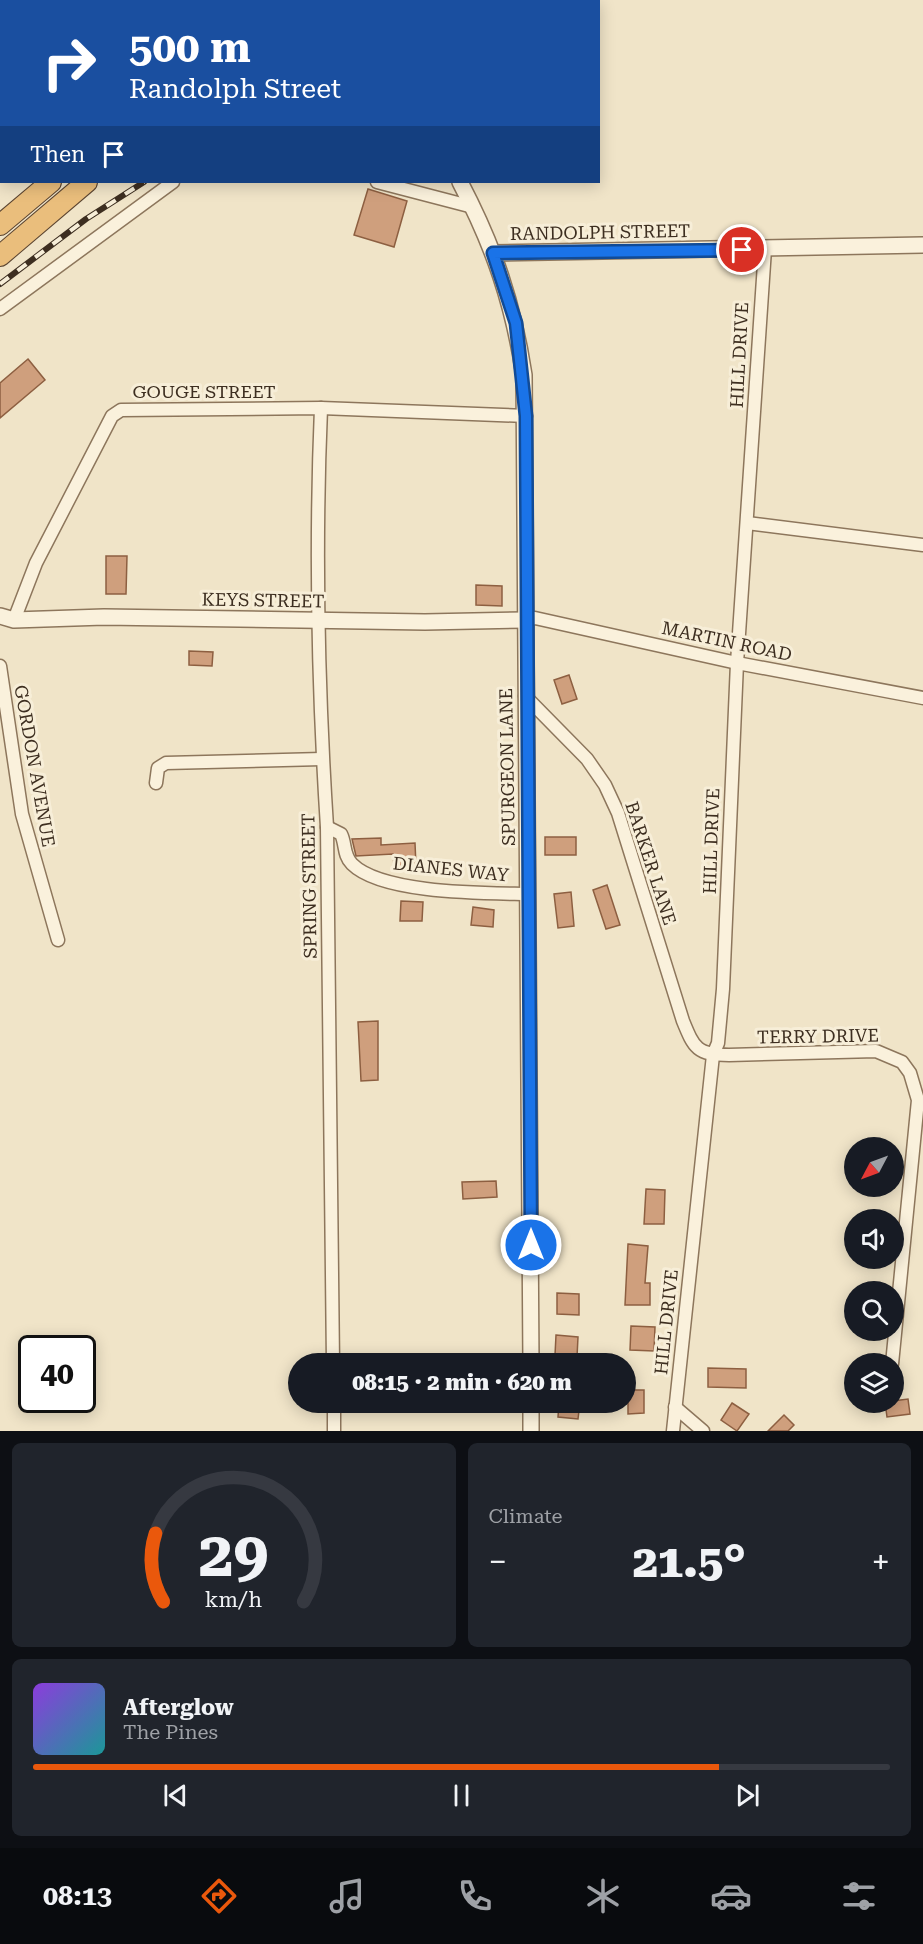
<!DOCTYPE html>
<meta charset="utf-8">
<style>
:root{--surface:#171b24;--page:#20242c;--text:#f1f3f6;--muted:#9ea1a6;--line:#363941;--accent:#ea580c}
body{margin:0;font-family:"Roboto Serif",serif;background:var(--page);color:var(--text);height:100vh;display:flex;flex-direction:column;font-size:22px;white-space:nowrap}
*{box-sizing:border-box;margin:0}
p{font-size:20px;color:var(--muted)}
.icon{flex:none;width:33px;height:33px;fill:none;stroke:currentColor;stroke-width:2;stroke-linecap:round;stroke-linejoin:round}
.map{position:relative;height:1431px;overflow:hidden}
.panel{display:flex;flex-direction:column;gap:12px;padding:12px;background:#0d0f14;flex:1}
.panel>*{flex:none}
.top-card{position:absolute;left:0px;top:0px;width:600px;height:183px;box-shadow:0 3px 15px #0003;background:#1a4fa0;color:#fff;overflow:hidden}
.needle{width:39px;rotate:229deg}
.tools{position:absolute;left:844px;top:1137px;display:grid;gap:12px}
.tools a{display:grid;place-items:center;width:60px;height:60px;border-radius:50%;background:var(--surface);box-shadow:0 3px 15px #0003;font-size:30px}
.speed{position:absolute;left:18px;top:1335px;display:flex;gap:12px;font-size:30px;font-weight:700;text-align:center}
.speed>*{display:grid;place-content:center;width:78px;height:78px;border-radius:50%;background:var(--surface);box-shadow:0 3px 15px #0003;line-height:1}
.speed .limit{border:3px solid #111;border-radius:9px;background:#fff;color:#111}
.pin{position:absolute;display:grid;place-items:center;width:51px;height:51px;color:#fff;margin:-26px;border:3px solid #fff;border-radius:50%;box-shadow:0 2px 6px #0007}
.me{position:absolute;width:66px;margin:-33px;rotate:0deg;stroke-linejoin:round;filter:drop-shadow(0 0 4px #0008)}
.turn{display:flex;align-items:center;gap:21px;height:126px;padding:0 30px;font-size:27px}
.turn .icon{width:78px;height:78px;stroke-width:2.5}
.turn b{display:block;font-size:42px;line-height:51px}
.then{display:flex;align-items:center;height:57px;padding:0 30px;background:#0003;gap:12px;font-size:22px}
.big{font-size:45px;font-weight:800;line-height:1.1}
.panel .tile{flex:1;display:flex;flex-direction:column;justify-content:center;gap:9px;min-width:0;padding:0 21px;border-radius:9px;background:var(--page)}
.panel .dial{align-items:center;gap:0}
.dial svg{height:156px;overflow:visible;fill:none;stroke:var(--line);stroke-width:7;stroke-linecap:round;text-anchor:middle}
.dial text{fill:var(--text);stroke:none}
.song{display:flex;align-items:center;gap:18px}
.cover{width:72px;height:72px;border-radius:9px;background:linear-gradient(135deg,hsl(270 70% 55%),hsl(180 70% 35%))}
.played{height:6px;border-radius:3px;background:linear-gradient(90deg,var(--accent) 80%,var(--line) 80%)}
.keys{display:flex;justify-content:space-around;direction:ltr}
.heat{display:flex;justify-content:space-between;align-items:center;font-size:33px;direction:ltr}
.panel .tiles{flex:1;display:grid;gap:12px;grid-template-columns:1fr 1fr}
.tile:last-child{grid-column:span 2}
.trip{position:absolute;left:288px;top:1353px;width:348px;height:60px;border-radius:30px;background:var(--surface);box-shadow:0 3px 15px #0003;font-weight:800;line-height:60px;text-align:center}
.tabs{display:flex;height:96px;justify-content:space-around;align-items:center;background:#090b0e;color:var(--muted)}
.tabs .icon{width:42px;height:42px}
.tabs .selected{color:var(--accent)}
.tabs b{font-size:27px;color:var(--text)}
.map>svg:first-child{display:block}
.building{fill:#cf9f7d;stroke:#8d5f41;stroke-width:1.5}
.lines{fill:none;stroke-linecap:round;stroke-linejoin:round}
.minor-casing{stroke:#8d765c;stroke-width:15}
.tertiary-casing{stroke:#8d765c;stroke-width:18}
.trunk-casing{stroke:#5b4430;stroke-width:22}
.minor{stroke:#faf1dc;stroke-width:12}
.tertiary{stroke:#faf1dc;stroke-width:15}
.trunk{stroke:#eabe7c;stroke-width:20}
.rail-casing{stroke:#3d2e20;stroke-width:6}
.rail{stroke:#f7eed8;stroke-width:4;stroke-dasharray:11;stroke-linecap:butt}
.route-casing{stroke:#114b97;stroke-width:15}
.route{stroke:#1a73e8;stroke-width:10}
.labels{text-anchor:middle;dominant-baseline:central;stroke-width:6;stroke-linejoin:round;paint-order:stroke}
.street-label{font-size:18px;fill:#3d2e20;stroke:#f7eed8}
</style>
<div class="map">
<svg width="923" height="1431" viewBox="0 0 923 1431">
<rect width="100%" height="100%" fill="#f0e4c8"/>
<g class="building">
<path d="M368,189L407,201L394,247L354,235Z"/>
<path d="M28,359L45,380L0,418V383Z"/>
<path d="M106,556H127L126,594H106Z"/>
<path d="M476,585L502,586V606L476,605Z"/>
<path d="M189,651L213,652L212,666L189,665Z"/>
<path d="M569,675L577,699L562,704L554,680Z"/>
<rect x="545" y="837" width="31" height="18"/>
<path d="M381,838V845L415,843L416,866L394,867L393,854L356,856L352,839Z"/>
<path d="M607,885L620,925L606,929L593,890Z"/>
<path d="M571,892L574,926L558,928L554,894Z"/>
<path d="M401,901L423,902L422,921H400Z"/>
<path d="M473,907L494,910L493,927L471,925Z"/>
<path d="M378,1021V1080L361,1081L358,1022Z"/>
<path d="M496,1181L497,1197L463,1199L462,1182Z"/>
<path d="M646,1189L665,1190L664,1224H644Z"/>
<path d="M628,1244L648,1246L645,1283H650V1305H625Z"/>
<path d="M557,1293L579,1294V1315L557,1314Z"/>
<path d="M631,1326L655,1327L654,1351L630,1350Z"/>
<path d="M556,1335L578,1337L577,1357L555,1355Z"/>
<path d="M708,1368L746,1369V1388L708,1387Z"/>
<path d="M628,1390H644V1413L628,1414Z"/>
<path d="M908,1399L910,1414L887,1417L885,1402Z"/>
<path d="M559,1402H580L578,1419L558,1417Z"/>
<path d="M732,1403L749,1414L737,1431L721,1420Z"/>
<path d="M784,1415L794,1425L788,1431H768Z"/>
</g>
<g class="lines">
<g class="minor-casing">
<g id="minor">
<path d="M377,182L473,207"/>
<path d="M0,309L173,182"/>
<path d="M321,408C315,548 318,688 327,827L333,1364"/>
<path d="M747,523L923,545"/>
<path d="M14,620L36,563L112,416L121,410L321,408L526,416"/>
<path d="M525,620L535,618L737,663L923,698"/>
<path d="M0,666L22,814L58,940"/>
<path d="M525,696L587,759L605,785L618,813L683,1021C694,1048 697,1055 729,1055L876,1051L902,1062L910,1073L918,1100L892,1364"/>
<path d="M156,783L158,768L166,763L322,759"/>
<path d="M327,827L341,834C346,844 343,855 352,864C382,894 485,893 527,894"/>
<path d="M334,1402V1431"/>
<path d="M675,1407L703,1431"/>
<path d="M673,1431L713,1055L718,1043L723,989L737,663L765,249"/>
</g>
</g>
<g class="tertiary-casing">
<g id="tertiary">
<path d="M299,0L301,2"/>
<path d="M460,182C494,247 513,303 524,375L531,1364"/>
<path d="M493,253L923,245"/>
<path d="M0,616L14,620L104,617L425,622L525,620"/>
<path d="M531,1402V1431"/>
</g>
</g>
<g class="trunk-casing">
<g id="trunk">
<path d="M198,2L199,0"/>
<path d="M231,2L232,0"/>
<path d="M0,225L51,182"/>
<path d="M0,256L87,182"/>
</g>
</g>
<use href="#minor" class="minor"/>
<use href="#tertiary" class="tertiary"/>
<use href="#trunk" class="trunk"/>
<g class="rail-casing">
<g id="rail">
<path d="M386,2L387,0"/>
<path d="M570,2L571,0"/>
<path d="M0,284L86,219L144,182"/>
</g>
</g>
<use href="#rail" class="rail"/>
</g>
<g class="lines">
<g class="route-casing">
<path id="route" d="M531,1245L526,416L516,323L493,253L742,250"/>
</g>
<use href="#route" class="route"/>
</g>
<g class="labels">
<g class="street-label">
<text transform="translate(600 232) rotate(-1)">RANDOLPH STREET</text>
<text transform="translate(739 355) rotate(-87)">HILL DRIVE</text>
<text x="204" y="391">GOUGE STREET</text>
<text transform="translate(263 600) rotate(1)">KEYS STREET</text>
<text transform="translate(727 641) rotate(12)">MARTIN ROAD</text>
<text transform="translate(35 766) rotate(80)">GORDON AVENUE</text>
<text transform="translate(507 767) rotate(-91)">SPURGEON LANE</text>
<text transform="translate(711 841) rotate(-88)">HILL DRIVE</text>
<text transform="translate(651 863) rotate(72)">BARKER LANE</text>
<text transform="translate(451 869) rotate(6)">DIANES WAY</text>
<text transform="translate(309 886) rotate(-91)">SPRING STREET</text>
<text transform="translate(818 1036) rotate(-1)">TERRY DRIVE</text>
<text transform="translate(666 1322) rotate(-84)">HILL DRIVE</text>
</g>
</g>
</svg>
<div class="tools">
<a><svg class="needle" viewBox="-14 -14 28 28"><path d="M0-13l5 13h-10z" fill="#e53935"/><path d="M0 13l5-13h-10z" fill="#9ea1a6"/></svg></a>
<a><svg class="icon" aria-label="sound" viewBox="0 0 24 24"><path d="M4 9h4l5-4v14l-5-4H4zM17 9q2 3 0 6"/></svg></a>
<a><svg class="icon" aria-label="search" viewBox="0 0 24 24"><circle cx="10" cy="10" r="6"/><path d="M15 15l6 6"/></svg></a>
<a><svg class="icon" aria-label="layers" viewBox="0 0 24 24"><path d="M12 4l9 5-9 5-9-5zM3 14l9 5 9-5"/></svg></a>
</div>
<div class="speed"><div class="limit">40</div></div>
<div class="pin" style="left:742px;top:250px;background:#d93025"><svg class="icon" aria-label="arrive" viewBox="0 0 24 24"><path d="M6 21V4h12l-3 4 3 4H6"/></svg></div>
<svg class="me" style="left:531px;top:1245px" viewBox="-20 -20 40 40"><circle r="17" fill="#1a73e8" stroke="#fff" stroke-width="3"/><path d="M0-11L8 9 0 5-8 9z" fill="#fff"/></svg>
<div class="trip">08:15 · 2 min · 620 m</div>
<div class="top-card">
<div class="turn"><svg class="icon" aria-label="right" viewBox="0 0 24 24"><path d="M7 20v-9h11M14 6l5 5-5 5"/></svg><div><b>500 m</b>Randolph Street</div></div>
<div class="then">Then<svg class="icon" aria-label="arrive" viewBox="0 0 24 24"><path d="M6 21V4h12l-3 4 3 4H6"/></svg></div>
</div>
</div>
<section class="panel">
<div class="tiles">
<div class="tile dial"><svg viewBox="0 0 100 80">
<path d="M14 69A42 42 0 1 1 86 69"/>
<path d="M14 69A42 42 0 0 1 10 34" stroke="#ea580c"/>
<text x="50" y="56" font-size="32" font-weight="700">29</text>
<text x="50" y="72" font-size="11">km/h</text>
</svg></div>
<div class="tile"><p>Climate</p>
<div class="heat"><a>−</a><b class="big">21.5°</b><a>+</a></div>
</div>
<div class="tile">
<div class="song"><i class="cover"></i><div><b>Afterglow</b><p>The Pines</p></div></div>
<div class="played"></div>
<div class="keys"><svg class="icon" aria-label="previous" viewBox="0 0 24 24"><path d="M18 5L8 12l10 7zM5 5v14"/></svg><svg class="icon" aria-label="pause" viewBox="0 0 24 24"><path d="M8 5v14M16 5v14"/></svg><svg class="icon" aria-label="next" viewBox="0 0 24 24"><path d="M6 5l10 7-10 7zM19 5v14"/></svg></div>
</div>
</div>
</section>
<nav class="tabs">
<b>08:13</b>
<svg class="icon selected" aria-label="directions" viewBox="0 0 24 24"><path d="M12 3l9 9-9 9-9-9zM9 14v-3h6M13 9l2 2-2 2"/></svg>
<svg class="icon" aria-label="music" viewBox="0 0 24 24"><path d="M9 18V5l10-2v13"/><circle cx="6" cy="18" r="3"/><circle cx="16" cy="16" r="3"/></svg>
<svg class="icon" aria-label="phone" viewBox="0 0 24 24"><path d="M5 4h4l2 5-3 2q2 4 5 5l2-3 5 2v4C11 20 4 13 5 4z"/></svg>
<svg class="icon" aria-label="climate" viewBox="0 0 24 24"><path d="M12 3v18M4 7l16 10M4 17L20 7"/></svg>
<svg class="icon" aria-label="car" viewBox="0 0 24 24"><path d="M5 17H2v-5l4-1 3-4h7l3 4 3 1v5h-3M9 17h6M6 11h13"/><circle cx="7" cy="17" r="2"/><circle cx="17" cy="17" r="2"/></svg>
<svg class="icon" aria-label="filters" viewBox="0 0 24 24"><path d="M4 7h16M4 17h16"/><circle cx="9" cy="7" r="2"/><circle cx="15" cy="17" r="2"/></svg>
</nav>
